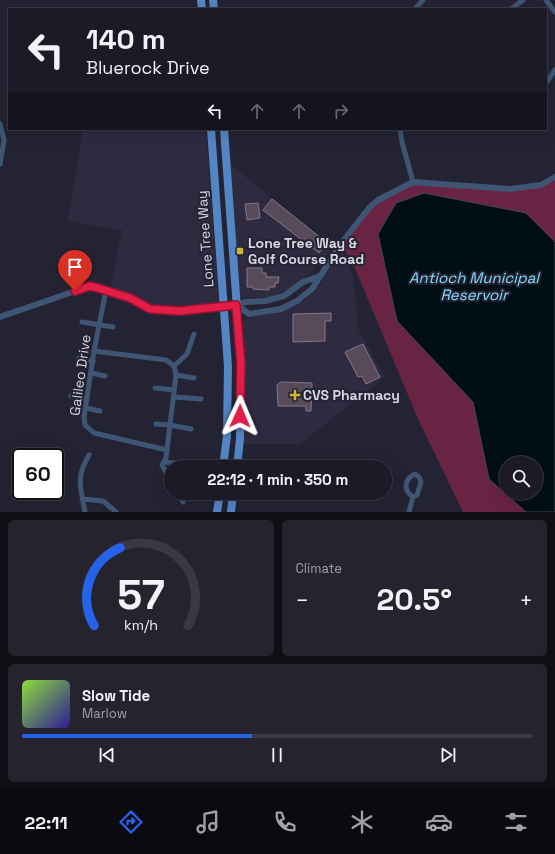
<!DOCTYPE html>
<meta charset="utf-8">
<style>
:root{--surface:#1b1a26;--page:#24232e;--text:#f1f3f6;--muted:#a0a1a7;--line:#393843;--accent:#2563eb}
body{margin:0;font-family:"Space Grotesk",sans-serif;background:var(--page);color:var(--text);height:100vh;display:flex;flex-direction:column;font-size:15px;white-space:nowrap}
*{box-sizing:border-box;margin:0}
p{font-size:13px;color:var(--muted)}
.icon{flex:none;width:22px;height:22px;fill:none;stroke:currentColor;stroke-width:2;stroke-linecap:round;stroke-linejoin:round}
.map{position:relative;height:512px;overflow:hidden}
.sheet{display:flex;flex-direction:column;gap:8px;padding:8px;background:#0f0e15;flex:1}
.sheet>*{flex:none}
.banner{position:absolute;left:8px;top:8px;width:539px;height:122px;border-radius:0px;box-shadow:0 4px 16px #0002,0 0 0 1px var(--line);background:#1b1a26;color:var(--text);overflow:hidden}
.fabs{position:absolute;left:499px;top:456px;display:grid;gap:8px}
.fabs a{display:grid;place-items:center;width:44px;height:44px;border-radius:50%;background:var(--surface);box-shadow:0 4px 16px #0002,0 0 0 1px var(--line);font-size:20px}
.speed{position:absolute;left:12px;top:448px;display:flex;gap:8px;font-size:20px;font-weight:700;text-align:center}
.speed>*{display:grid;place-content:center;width:52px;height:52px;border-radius:50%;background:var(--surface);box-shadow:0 4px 16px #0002,0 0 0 1px var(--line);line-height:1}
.speed .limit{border:2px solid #111;border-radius:6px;background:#fff;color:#111}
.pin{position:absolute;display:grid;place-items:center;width:34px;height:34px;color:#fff;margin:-41px -17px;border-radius:50% 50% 50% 0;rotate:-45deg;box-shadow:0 0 4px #0007}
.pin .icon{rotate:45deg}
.me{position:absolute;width:44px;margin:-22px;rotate:1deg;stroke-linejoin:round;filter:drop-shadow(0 0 3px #0008)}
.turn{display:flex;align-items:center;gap:14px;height:84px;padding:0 12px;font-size:18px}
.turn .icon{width:52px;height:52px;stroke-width:2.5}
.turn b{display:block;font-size:28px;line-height:34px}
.lanes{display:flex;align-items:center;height:38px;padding:0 12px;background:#0003;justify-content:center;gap:20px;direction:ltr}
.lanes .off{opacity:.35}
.big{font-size:30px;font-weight:600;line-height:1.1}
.sheet .card{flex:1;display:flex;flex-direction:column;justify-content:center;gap:6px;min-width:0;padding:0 14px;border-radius:6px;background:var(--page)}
.sheet .dial{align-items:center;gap:0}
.dial svg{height:104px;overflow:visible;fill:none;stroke:var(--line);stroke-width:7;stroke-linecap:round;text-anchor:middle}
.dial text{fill:var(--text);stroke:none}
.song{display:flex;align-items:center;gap:12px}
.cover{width:48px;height:48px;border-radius:6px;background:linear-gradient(135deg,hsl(90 70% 55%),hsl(250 70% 35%))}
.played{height:4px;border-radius:2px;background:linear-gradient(90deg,var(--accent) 45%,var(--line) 45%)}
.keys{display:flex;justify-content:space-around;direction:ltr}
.heat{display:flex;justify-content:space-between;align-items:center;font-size:22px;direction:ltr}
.sheet .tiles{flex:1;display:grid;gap:8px;grid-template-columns:1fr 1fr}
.card:last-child{grid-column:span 2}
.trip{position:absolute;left:164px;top:460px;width:228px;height:40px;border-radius:20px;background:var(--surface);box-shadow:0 4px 16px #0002,0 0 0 1px var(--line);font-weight:600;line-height:40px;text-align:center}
.menu{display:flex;height:64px;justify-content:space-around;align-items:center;background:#0b0a0f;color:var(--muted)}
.menu .icon{width:28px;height:28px}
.menu .selected{color:var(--accent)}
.menu b{font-size:18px;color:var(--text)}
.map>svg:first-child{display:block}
.built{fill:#2e2b41}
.green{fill:#692343;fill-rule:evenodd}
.water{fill:#010f14;stroke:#414b52;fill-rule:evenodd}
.building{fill:#574a59;stroke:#867889}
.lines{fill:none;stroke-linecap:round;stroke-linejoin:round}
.minor{stroke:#3e5674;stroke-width:5}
.tertiary{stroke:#3e5674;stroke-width:6}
.primary{stroke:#5485c4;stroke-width:8}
.route-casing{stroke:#92132f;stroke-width:10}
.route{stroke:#e11d48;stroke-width:7}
.poi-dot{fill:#d5b534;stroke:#242333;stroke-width:1.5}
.labels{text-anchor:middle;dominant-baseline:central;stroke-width:4;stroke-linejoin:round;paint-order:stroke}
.street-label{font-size:14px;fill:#d7d6e1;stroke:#242333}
.poi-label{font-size:14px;font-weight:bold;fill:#d7d6e1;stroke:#242333;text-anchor:start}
.water-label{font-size:15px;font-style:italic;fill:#82dcfa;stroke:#242333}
</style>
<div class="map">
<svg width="555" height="512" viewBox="0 0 555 512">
<rect width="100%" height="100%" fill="#242333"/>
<g class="built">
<path d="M82,129H206L219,305L167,309L155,307L143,302L111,286L122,230L68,221L82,134Z"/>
<path d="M231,165L333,247L310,273L293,286L272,297L240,298Z"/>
<path d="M342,250L353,277L359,331L385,377L300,444H244L243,320L270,314L305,300L320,284Z"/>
</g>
<path class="green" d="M555,177V512H463L418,419L352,261L341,244L369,208L413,182L510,189L541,185ZM506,463H536V493H506Z"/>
<path class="water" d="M424,193L526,213L555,242V512H526L489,479L473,402L397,321L378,234L396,203ZM506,463H536V493H506Z"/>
<g class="building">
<path d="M272,199L327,243L319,253L263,210Z"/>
<path d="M258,203L260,218L247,220L245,204Z"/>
<path d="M247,268H262V273H266V277H279L278,283H275V287H269V290L253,289V287H247Z"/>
<path d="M331,313V321H325V341L293,342V314Z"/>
<path d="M363,344L380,377L366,384L362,376L358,377L345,352Z"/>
<path d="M281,382L312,383L311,411H306V406H278L277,385Z"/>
</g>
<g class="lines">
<g class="minor">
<path d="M546,0L555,12"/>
<path d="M415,9L423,0"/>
<path d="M511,9L523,0"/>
<path d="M546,83L555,70"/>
<path d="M0,124L4,140L0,164"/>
<path d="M400,129L402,142L413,182"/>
<path d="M106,290L94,351L84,417L85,425L94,433L167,450"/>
<path d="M82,322L113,327"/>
<path d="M94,351L166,360L174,366L176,375L166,458L162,465L171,481"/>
<path d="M79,358L93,362"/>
<path d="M174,366L187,354L194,334"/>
<path d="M91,373L105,376"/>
<path d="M176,375L194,378"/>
<path d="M155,388L174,390"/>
<path d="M71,396L87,399"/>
<path d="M174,397L201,399"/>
<path d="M86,408L100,411"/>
<path d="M156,424L170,425L191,429"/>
<path d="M164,462L184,464"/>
<path d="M178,493L183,502"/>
<path d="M83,499L103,501L116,512"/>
<path d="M85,512C81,487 75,479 89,455"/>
<path d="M409,512L413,497L417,495L421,482L419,477L415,474C404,479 403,490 413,497"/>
</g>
<g class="tertiary">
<path d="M237,305L249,314L281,309L297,301L312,289L343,241L369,208L378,200L413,182L510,189L541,185L555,177"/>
<path d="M0,317L90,286L121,295L150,309L180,311L237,305L245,302L265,301L284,296L303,282L320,276"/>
</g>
<g class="primary">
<path d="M201,0L202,9"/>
<path d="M213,0L214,9"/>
<path d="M211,129L228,366L227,436L223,467"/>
<path d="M224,129L241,364L240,439L237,467"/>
<path d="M217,512L220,493"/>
<path d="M231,512L233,493"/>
</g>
</g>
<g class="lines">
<g class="route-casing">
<path id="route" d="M75,291L90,286L98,288L130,298L150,309L180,311L236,305L241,364L240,416"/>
</g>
<use href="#route" class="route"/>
</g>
<g class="poi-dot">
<rect x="236" y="247" width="8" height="8" rx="2"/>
<path d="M293 389h4v4h4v4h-4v4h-4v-4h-4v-4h4z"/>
</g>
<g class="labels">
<g class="street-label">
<text transform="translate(205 239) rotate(-94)">Lone Tree Way</text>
<text transform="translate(80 375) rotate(-82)">Galileo Drive</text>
</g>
<g class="poi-label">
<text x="248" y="243">Lone Tree Way &amp;<tspan x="248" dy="16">Golf Course Road</tspan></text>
<text x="303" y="395">CVS Pharmacy</text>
</g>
<g class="water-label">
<text x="474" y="277">Antioch Municipal<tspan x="474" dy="17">Reservoir</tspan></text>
</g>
</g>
</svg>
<div class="fabs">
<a><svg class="icon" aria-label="search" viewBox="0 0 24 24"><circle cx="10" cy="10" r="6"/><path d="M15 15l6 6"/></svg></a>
</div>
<div class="speed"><div class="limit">60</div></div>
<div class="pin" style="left:75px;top:291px;background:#d93025"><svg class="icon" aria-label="arrive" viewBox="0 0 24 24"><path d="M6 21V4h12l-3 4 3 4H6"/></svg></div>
<svg class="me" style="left:240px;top:416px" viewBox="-20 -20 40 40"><path d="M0-17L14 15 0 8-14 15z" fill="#e11d48" stroke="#fff" stroke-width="4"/></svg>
<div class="trip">22:12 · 1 min · 350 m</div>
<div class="banner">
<div class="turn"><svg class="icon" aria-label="left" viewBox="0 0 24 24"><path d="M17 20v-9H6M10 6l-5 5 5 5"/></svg><div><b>140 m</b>Bluerock Drive</div></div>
<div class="lanes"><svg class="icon" aria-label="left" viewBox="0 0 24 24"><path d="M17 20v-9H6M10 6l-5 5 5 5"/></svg><svg class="icon off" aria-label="ahead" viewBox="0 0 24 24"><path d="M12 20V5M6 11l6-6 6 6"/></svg><svg class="icon off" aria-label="ahead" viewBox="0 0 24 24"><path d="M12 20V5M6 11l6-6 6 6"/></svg><svg class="icon off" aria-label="right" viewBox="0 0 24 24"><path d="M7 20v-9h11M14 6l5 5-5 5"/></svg></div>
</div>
</div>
<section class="sheet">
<div class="tiles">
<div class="card dial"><svg viewBox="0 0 100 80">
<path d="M14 69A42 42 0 1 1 86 69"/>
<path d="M14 69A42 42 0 0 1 34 9" stroke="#2563eb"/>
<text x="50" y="56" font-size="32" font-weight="700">57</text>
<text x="50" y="72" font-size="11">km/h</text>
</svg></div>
<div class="card"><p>Climate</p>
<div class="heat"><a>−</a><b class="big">20.5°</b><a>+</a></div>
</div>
<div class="card">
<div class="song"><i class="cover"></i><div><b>Slow Tide</b><p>Marlow</p></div></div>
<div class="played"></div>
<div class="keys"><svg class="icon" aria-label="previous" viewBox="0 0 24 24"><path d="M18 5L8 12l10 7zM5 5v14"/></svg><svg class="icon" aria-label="pause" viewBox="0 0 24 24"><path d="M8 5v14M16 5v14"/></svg><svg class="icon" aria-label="next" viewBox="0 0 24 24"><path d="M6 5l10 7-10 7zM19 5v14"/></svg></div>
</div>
</div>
</section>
<nav class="menu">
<b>22:11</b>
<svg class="icon selected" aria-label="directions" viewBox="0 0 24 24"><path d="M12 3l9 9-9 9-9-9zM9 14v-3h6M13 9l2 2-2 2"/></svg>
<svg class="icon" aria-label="music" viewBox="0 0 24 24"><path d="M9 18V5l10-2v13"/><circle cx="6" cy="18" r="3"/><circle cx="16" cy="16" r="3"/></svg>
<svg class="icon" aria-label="phone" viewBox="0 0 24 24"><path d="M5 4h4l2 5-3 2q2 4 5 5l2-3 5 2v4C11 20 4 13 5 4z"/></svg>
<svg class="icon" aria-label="climate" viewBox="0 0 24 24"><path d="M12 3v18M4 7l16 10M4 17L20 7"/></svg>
<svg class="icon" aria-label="car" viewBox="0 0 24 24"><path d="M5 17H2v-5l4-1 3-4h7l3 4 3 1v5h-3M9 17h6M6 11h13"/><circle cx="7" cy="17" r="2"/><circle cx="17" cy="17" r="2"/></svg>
<svg class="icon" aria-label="filters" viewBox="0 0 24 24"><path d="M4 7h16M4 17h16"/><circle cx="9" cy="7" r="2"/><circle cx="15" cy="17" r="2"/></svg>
</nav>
